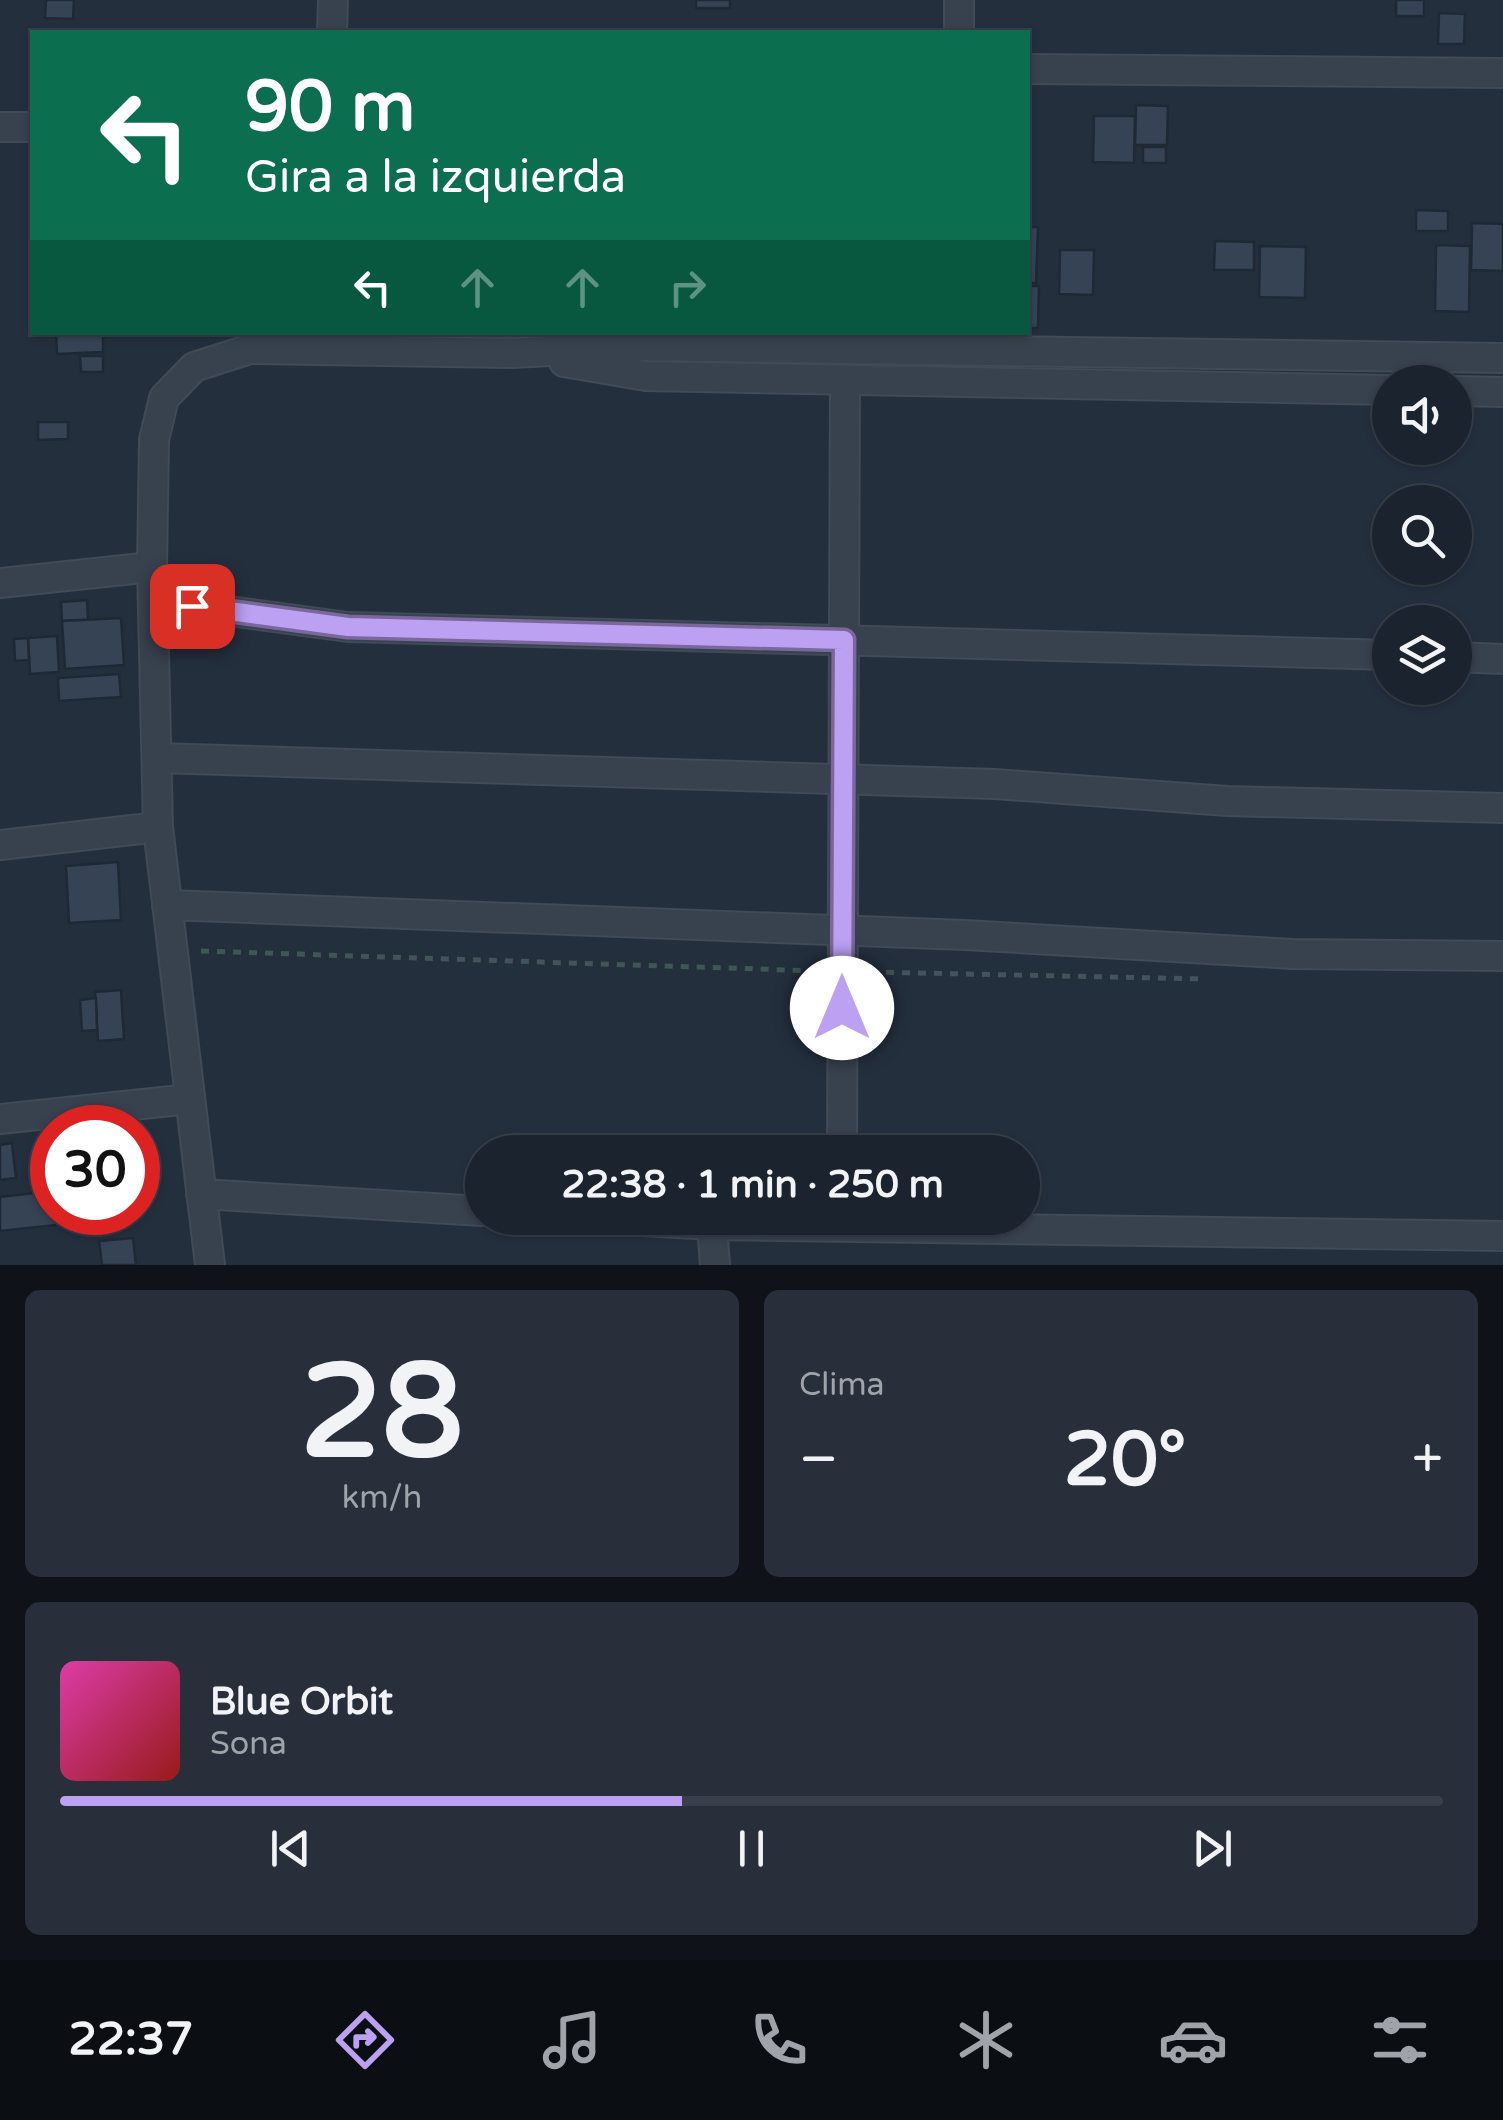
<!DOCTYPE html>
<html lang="es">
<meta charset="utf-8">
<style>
:root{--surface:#1b232e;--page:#282f3a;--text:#f1f3f6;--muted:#a0a4aa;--line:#39404a;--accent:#bca0f2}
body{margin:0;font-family:"Varela Round",sans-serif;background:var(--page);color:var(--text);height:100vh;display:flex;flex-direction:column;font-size:38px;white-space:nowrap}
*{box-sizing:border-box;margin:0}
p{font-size:32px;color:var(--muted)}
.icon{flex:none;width:55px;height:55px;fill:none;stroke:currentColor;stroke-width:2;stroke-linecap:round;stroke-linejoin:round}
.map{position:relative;height:1265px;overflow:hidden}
.drawer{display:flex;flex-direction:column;gap:25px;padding:25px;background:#0f1319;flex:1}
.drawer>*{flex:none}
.hud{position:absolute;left:30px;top:30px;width:1000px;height:305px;border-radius:0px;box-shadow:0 2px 8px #0004,0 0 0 2px var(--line);background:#0b6e4f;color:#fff;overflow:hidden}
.buttons{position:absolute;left:1372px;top:365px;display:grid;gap:20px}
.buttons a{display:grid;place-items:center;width:100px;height:100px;border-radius:50%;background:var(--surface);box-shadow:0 2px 8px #0004,0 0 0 2px var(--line);font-size:50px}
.speed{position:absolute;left:30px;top:1105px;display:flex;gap:20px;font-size:50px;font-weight:700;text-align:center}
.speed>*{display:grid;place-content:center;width:130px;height:130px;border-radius:50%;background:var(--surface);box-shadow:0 2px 8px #0004,0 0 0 2px var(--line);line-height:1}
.speed .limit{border:15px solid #d22;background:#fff;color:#111}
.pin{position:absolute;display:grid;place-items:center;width:85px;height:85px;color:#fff;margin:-42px;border-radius:20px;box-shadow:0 5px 15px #0006}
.me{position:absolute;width:110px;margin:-55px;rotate:0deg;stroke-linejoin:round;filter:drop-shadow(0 0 8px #0008)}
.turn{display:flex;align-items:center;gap:35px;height:210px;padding:0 50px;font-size:45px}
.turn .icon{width:130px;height:130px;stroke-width:2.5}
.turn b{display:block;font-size:70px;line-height:85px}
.lanes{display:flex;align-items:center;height:95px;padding:0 50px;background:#0003;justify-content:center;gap:50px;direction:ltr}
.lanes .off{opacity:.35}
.big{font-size:75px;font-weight:700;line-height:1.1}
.drawer .tile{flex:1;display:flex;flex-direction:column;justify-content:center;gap:15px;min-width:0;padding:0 35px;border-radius:15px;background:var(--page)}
.drawer .dial{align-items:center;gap:0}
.dial b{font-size:130px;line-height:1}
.song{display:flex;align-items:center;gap:30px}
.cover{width:120px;height:120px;border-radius:15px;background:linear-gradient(135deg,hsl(320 70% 55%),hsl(0 70% 35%))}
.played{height:10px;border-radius:5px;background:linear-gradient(90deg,var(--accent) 45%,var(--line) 45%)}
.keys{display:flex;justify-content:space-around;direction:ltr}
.heat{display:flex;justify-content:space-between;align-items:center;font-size:55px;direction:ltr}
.drawer .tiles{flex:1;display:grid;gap:25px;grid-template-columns:1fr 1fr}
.tile:last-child{grid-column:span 2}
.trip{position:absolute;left:465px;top:1135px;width:575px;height:100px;border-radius:50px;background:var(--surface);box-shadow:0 2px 8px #0004,0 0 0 2px var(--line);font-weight:700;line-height:100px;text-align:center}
.dock{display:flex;height:160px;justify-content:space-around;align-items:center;background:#0b0e12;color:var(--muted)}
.dock .icon{width:70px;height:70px}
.dock .selected{color:var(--accent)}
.dock b{font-size:45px;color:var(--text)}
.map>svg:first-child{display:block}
.building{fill:#364354;stroke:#1f2835;stroke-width:2.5}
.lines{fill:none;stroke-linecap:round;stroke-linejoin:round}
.street-casing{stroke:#414a57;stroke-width:32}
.path{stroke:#3f5557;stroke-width:5;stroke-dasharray:8 8;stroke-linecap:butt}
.street{stroke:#38414e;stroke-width:28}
.route-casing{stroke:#7a689d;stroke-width:25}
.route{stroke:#bca0f2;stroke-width:18}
</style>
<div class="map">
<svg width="1503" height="1265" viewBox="0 0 1503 1265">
<rect width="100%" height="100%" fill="#242f3e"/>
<g class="building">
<path d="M46,0H74L73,19L45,18Z"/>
<rect x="696" y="0" width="34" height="8"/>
<rect x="1396" y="0" width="28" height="16"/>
<path d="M1439,13L1465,14L1464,44H1438Z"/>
<path d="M1136,105L1168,106L1167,145H1135Z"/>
<path d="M1094,116H1135L1134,163L1093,162Z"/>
<rect x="1143" y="147" width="23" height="16"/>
<path d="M1416,210L1448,211V231H1416Z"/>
<path d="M1472,223L1503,224V271L1471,270Z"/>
<path d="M1028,227H1038L1036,283H1028Z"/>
<path d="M1215,241L1254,242V270H1214Z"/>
<path d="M1436,245L1470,246L1469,312L1435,311Z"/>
<path d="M1260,246L1306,247L1305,298L1259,297Z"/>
<path d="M1060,250H1094L1093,295L1059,294Z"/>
<path d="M1028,286H1039L1038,328H1028Z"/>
<path d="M56,332H103V352L57,354Z"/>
<path d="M80,356H103V372H81Z"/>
<path d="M38,422H68V439L38,440Z"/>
<path d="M87,600L88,620L62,621L61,602Z"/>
<path d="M121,618L124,665L65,669L62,621Z"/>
<path d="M57,636L59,672L30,674L28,638Z"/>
<path d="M28,638L29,660L15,661L14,639Z"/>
<path d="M119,674L121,697L59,701L58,678Z"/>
<path d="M118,862L121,920L69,923L66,866Z"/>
<path d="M121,990L124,1039L98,1041L95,992Z"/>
<path d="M96,998L97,1030L82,1031L80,1000Z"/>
<path d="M12,1143L16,1178L0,1180V1145Z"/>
<path d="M52,1191L56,1225L0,1231V1197Z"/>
<path d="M133,1238L136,1265H102L99,1241Z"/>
</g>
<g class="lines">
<g class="street-casing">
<g id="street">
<path d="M332,32L333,0"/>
<path d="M959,32V0"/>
<path d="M1028,69L1503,73"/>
<path d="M0,127H32"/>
<path d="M564,362L646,376L1390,390"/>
<path d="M1455,391L1503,392"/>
<path d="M0,583L152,567"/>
<path d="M153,601L348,627L1390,655"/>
<path d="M1455,657L1503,659"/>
<path d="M157,758L995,784L1227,801L1503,808"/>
<path d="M0,845L158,827"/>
<path d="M167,905L965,935L1293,954L1503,956"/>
<path d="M0,1119L190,1099"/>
<path d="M842,1152L845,380"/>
<path d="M201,1194L482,1211"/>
<path d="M588,1218L712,1225L1503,1236"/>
<path d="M712,1225L715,1265"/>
<path d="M210,1265L158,827L152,567L154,440L164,398L194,367L250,349L513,353L644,346L1503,358"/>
</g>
</g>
<g class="path">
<path d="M201,951L819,971"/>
<path d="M870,972L1204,979"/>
</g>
<use href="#street" class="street"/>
</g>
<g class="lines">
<g class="route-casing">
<path id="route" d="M192,606L348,627L844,640L842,1008"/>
</g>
<use href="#route" class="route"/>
</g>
</svg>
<div class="buttons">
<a><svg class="icon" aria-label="sound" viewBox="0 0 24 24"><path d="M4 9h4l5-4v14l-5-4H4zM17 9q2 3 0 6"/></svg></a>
<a><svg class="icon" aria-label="search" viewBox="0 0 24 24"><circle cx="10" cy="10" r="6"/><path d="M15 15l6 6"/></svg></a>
<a><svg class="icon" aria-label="layers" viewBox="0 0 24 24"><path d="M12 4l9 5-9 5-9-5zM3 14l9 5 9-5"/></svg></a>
</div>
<div class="speed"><div class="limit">30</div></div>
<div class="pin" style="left:192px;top:606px;background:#d93025"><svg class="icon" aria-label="arrive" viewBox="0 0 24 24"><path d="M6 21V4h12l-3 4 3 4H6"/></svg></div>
<svg class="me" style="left:842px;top:1008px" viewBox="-20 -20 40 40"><circle r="19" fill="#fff"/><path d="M0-13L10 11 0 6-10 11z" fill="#bca0f2"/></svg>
<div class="trip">22:38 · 1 min · 250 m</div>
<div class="hud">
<div class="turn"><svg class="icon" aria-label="left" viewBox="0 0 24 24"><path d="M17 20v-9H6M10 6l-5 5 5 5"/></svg><div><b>90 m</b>Gira a la izquierda</div></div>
<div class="lanes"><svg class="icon" aria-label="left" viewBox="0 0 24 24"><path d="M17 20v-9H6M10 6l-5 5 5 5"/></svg><svg class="icon off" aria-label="ahead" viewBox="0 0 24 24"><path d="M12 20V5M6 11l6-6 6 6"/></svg><svg class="icon off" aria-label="ahead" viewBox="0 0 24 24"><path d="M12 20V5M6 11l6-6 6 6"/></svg><svg class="icon off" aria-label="right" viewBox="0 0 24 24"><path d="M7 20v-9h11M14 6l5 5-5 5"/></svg></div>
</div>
</div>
<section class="drawer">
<div class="tiles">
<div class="tile dial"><b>28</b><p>km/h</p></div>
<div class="tile"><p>Clima</p>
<div class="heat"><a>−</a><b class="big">20°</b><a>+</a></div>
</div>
<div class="tile">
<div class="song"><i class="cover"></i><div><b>Blue Orbit</b><p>Sona</p></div></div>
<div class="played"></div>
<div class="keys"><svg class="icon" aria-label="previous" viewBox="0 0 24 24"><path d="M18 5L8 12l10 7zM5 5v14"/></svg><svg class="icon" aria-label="pause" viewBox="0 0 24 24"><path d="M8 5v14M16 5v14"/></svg><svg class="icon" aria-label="next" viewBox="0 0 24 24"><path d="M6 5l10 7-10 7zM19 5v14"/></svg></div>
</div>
</div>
</section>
<nav class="dock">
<b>22:37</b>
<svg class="icon selected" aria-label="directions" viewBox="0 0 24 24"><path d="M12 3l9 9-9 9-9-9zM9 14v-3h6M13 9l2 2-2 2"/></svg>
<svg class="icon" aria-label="music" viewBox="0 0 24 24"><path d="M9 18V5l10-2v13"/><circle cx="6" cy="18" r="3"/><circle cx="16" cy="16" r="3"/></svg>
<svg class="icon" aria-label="phone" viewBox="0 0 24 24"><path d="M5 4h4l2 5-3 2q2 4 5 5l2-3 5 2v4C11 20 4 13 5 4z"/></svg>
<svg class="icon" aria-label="climate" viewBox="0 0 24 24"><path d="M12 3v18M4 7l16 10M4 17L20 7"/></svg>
<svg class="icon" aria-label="car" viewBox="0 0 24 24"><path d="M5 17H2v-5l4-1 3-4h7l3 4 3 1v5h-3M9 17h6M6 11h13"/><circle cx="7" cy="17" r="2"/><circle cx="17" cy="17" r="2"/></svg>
<svg class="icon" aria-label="filters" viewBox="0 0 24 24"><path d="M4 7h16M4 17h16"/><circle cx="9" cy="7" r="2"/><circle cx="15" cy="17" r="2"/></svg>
</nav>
